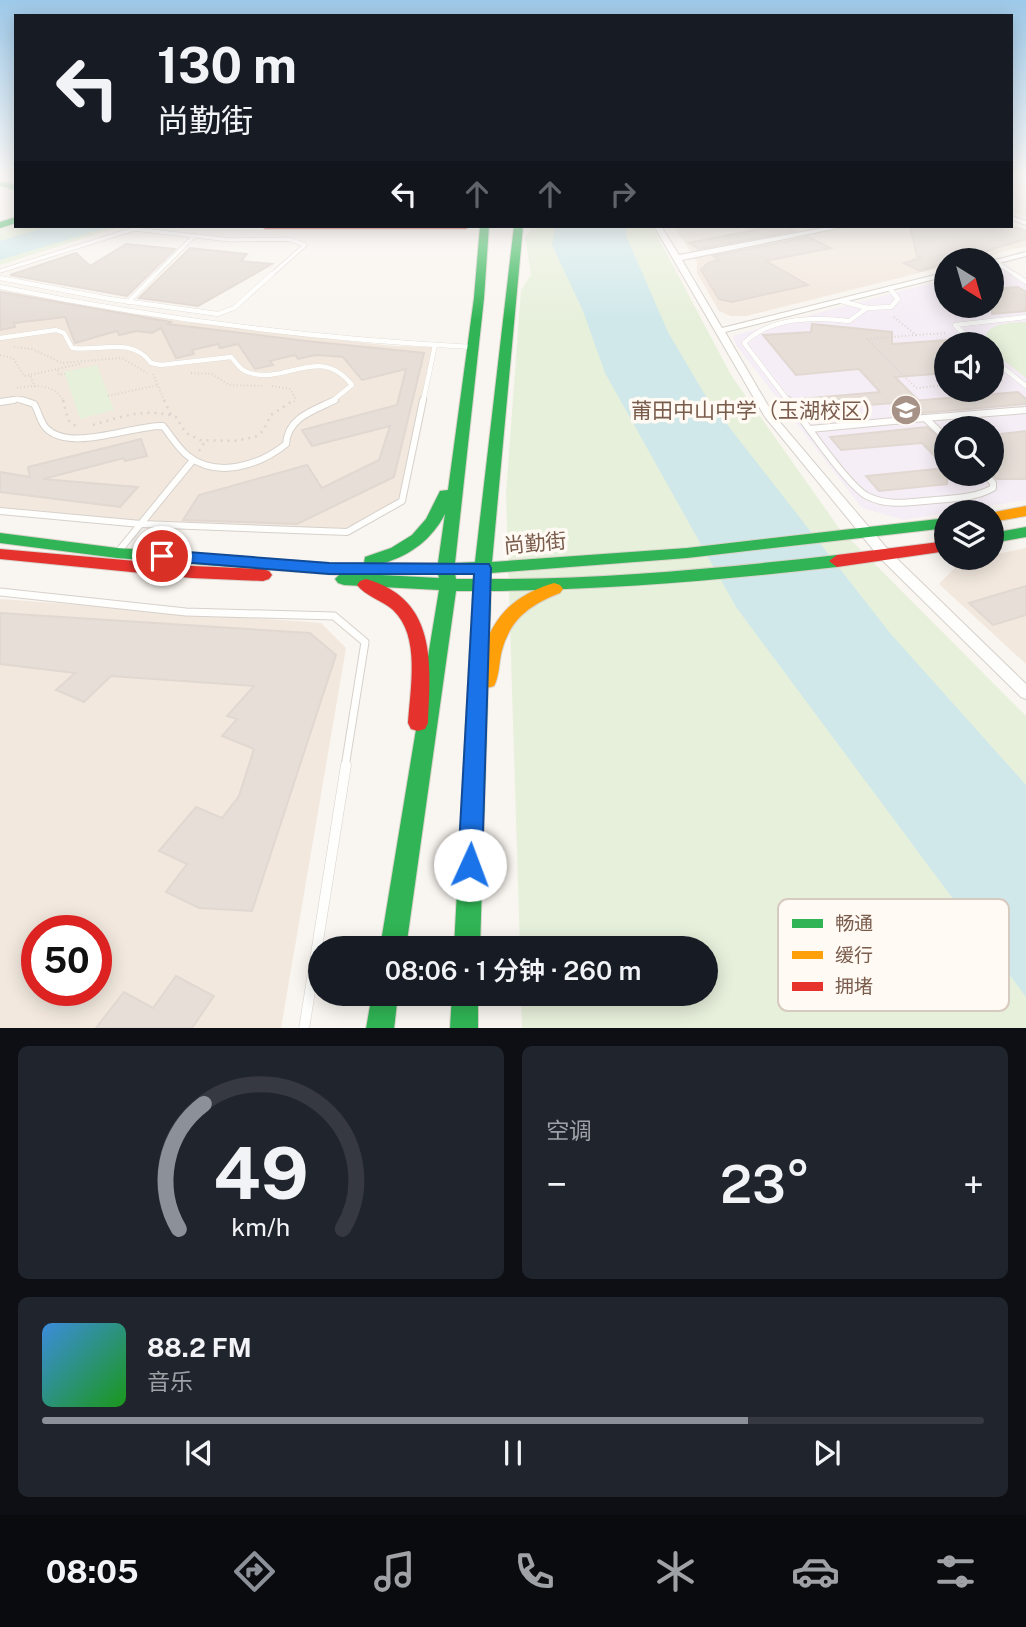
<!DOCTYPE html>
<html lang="zh">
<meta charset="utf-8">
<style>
:root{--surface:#171b24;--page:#20242c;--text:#f1f3f6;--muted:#9ea1a6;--line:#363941;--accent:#8c9099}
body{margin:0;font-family:"Public Sans","Noto Sans SC",sans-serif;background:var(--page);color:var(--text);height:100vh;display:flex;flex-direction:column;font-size:26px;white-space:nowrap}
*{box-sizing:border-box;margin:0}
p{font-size:23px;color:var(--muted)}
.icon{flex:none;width:38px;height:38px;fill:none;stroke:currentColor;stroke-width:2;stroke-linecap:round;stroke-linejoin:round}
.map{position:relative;height:1028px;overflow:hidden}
.drawer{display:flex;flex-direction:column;gap:18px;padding:18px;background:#0d0f14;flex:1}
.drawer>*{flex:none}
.banner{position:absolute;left:14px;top:14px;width:999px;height:214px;border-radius:0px;box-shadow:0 4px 18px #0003;background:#171b24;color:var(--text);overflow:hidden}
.needle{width:46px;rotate:143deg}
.buttons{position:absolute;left:934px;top:248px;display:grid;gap:14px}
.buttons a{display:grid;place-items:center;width:70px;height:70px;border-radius:50%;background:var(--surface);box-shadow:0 4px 18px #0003;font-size:35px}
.speed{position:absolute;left:21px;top:915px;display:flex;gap:14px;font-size:35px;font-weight:700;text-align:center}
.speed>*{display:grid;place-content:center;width:91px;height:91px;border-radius:50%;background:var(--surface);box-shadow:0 4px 18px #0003;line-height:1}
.speed .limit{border:10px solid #d22;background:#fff;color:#111}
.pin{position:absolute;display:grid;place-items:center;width:60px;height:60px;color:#fff;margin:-30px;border:4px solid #fff;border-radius:50%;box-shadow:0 2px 7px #0007}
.me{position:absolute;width:77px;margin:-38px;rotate:2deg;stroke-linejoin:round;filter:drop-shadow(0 0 5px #0008)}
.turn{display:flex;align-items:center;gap:24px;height:147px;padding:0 28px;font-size:32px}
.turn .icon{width:91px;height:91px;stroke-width:2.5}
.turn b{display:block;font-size:49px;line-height:60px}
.lanes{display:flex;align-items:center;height:66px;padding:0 28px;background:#0003;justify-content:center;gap:35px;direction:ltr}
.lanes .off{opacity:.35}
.big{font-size:52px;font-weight:600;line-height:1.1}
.drawer .widget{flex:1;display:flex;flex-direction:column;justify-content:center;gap:10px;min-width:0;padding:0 24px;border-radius:10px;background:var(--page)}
.drawer .dial{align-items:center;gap:0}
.dial svg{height:182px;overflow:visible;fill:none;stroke:var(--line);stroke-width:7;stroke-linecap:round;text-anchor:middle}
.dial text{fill:var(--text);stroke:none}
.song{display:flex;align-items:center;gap:21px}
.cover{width:84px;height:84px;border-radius:10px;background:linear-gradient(135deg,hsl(210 70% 55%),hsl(120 70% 35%))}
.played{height:7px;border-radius:4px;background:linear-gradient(90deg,var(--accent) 75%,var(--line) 75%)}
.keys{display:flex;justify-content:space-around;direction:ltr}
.heat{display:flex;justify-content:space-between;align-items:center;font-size:38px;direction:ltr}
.drawer .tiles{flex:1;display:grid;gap:18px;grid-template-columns:1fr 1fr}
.widget:last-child{grid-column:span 2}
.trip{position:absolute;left:308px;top:936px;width:410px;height:70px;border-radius:35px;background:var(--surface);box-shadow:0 4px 18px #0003;font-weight:600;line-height:70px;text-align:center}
.tabs{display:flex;height:112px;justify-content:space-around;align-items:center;background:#090b0e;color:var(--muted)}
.tabs .icon{width:49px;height:49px}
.tabs .selected{color:var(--accent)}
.tabs b{font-size:32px;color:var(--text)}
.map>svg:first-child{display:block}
.residential{fill:#f2e8de;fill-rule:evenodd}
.education{fill:#f6eef6;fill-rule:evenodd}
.green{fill:#e7f0db}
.water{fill:#d0e8ea}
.building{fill:#e6ded7;stroke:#e2d8d2;stroke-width:2}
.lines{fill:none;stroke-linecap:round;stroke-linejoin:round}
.lane-far4-casing{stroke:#d7d1cb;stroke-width:4.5}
.lane-far3-casing{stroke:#d7d1cb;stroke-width:5}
.lane-far2-casing{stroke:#d7d1cb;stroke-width:8}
.lane-far1-casing{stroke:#d7d1cb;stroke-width:9}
.lane-casing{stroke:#d7d1cb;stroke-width:11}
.street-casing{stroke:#d7d1cb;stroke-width:2}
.fast-casing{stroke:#d9d2cb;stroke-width:2}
.slow-casing{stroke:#d9d2cb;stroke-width:2}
.jam-casing{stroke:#d9d2cb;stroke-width:2}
.path-far1{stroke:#dcd5d0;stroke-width:2;stroke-dasharray:1 2.5;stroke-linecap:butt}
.path{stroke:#dcd5d0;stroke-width:2.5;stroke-dasharray:2 5;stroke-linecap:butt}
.lane-far4{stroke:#fefefd;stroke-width:3.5}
.lane-far3{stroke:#fefefd;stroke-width:4.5}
.lane-far2{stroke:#fefefd;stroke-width:6}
.lane-far1{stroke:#fefefd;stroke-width:7}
.lane{stroke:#fefefd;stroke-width:10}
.street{fill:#fefefd;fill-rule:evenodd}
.fast{fill:#30b455;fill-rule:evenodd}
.slow{fill:#ff9f0a;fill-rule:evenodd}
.jam{fill:#e5322d;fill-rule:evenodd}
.route{fill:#1a73e8;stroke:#114b97;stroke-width:2}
.labels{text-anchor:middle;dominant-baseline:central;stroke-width:7;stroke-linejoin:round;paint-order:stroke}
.poi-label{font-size:21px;fill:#7a5c4d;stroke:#fffaf3;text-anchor:end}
.street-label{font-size:21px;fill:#7a5c4d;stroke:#fffaf3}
.key{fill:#fffaf3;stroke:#d7cbc1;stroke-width:2}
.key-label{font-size:19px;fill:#7a5c4d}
</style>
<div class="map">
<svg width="1026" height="1029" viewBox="0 0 1026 1029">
<rect width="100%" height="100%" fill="#f9f5f0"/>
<g class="residential">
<path d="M1026,182V217L1012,213V188Z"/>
<path d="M1012,224L1026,229V246L969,261H947V266L746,316H731L719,311L697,273V262L674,226Z"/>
<path d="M0,290L185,322L392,346L433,347L399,500L346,529L144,523L0,509Z"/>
<path d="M1026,548V664L939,584L963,560L992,558V555Z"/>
<path d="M0,599L321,623L346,648L281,1028H0ZM37,931H96V990H37Z"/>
</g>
<path class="education" d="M1004,264L1026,278V500L904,520L862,508L736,345L733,338L735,335L947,279V306H992V267ZM947,345H992V390H947ZM947,429H992V474H947Z"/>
<g class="green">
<path d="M16,221V226H122L0,265V226Z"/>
<path d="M550,226H652L731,375L839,528L1026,716V1028H522L521,994H705V948H520L506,494L521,290L531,275L525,237L532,229Z"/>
<path d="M1026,322V378L992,351V345H987C979,323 1011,322 1026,322Z"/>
<path d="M97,365L114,410L80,419L64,372Z"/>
</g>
<g class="water">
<path d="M50,226H113L0,260V241Z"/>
<path d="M555,226H626L627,238L668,332L708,400L890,633L1026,785V997L736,607L605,373L583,311L552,245Z"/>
</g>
<g class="building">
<path d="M775,226H786L795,231L699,249L689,243Z"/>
<path d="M910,226H1008L1026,231V239L920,271L904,263L921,258L917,256Z"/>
<path d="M808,237L831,248L766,261L808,285L732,302L719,299L701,270L708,263L719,260L713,256Z"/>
<path d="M126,244L175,249L127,296L10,275L76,253L90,266Z"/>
<path d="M190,248L247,254L241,261L272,264L198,306L139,298Z"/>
<path d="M1018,287L1026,292V311L992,314V289Z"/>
<path d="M0,292L171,322L168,324L306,341L424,353L394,477L297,524L183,520L199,495L307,465L322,488L379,460L390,426L312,446L302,430L397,405L406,369L362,380L343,357L316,355L298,359L295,355L270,361L273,365L255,369L238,344L220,348L218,344L192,350L194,354L176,358L161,328L152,333L137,331L119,335L117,331L75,343L65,317L14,323L15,327L0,330Z"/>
<path d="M812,324L892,332V344L947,340V373L895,377L919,401L808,410L799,399L880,392L859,369L796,375L763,335L811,332Z"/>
<path d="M1018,392L1026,399V404L922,413L911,401Z"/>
<path d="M927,427L947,445V484L879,491L866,476L946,468L922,443L841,450L830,437Z"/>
<path d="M1026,431V479H997L992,474V435Z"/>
<path d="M141,439L147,456L125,461L124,458L43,479L138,487L120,507L0,492V472L30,477L28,467Z"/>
<path d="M1026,586V615L993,625L969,603Z"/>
<path d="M0,613L310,633L336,655L252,911L199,908L166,892L187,864L159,851L196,807L222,818L239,796L254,749L222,736L237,719L227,716L254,686L111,676L84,702L56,690L75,673L0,664Z"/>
<path d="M176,976L214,996L192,1028H96L124,992L153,1008Z"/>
</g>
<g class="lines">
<g class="lane-far4-casing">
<g id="lane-far4">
<path d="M996,262L1017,276"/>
<path d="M0,271L134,229L231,240L289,239L305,245L270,276"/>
<path d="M154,276L194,236"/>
</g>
</g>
<g class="lane-far3-casing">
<g id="lane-far3">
<path d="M1014,274L1026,282"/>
<path d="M0,278L110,299L218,314L234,308L272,274"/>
<path d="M0,287C156,319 313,339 472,347"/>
<path d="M841,301L867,308L891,307L898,299L890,289"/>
<path d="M128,302L156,274"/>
<path d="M0,338L56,330L64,333L72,348C100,352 132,336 151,363L161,365L231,357C236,362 240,370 247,372C286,386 319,343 352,385L331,402"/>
<path d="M976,345L955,325L1026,317"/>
<path d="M992,359L1026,386"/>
<path d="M3,402L16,399L29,402"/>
<path d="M423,402L435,345"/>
<path d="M789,402L744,343C770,317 815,317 849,321L867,308"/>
</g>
</g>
<g class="lane-far2-casing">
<g id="lane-far2">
<path d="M22,400L34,404C39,412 40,422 46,428C70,453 132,425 163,426C171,436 178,448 188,456C218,479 260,465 286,444C288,417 313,411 335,400"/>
<path d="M788,400C803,420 848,486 867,496C888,507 912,502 935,500C956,498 975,498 993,488V483L985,474"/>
<path d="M0,402L14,400"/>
<path d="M925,418L1026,410"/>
<path d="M810,429L925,418L947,439"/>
<path d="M0,511L141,524L347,532L402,501L423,400"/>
<path d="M117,553L193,460"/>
</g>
</g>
<g class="lane-far1-casing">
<path id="lane-far1" d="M0,592L186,612L334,616L365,642L345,767"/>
</g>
<g class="lane-casing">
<path id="lane" d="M304,1029L346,765"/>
</g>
<g class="street-casing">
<g id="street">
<path d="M1012,216L1026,221V225L1012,220Z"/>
<path d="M654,226H661L679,255L834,226H848L682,260L722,328L947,272V276L725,332L773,414L890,552L1026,684V699L1021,697L880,558L765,417Z"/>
<path d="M1026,252V256L992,265V261Z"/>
</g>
</g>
<g class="fast-casing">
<g id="fast">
<path d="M0,181L16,185V190L0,186Z"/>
<path d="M16,217V223L0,228V222Z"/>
<path d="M480,226H489L484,298L455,563L475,562L514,226H523L492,562L687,548L947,518V528L687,558L491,573V579C607,579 722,568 837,555L845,561L837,567C722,580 607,590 491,591L480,948H454L473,591H456L406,948H380L439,590L344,585L338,583L335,579L339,575L117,558L0,543V533L117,548L329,563H364L365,557L391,548L412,535L426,519L440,491L448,490L474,298ZM445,514L438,563H384C411,555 432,539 445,514ZM362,574H438L439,578ZM455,574H474V579H456Z"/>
<path d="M1026,527V537L992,543V533Z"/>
<path d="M372,994H398L394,1029H366Z"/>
<path d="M452,994H478V1029H450Z"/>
</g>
</g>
<g class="slow-casing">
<g id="slow">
<path d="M1026,506V516L992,522V513H990Z"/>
<path d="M554,583L560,585L563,589L560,593C529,605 509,620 501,654C499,664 499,677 494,686L487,688L480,686C476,678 479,668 481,659C491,618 513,595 554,583Z"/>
</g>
</g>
<g class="jam-casing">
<g id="jam">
<path d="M261,226H471L466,229H265Z"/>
<path d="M947,541V551L837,567L829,561L837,555Z"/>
<path d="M0,549L192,566L263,569L269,571L272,575L269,579L263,581L192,578L0,559Z"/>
<path d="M366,579C437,599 431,663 428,723L425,729L418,731L411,729L408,723C410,689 421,636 393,610C383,601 365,596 357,585L360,581Z"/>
</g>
</g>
<g class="path-far1">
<path d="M894,317L916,335L867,339L916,388L947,385"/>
<path d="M916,335L947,333"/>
<path d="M14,347L32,349L62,363L122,358L147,373"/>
<path d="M0,355L13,358L24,376L30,375"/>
<path d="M58,370L59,375L65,374"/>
<path d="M191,373L212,374L229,385L262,386"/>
<path d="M153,374L165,402"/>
<path d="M992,381H1003"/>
<path d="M272,386L290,389L295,397L294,402"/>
<path d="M35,387L30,375L80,364"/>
<path d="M17,388C35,385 55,383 64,402"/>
<path d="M108,396L158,385"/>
</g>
<g class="path">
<path d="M63,400L68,420L77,427"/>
<path d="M164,400L171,415"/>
<path d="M93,425C120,417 148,407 176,417L186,433L200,440L234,441L255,437L263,431L271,415L294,400"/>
<path d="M199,451L206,440"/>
</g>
<use href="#lane-far4" class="lane-far4"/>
<use href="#lane-far3" class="lane-far3"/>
<use href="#lane-far2" class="lane-far2"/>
<use href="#lane-far1" class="lane-far1"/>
<use href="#lane" class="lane"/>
<use href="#street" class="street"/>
<use href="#fast" class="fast"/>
<use href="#slow" class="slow"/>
<use href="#jam" class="jam"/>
</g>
<linearGradient id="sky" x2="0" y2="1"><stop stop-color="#9ec9e9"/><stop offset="0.55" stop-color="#fcfaf8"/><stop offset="1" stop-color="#fcfaf8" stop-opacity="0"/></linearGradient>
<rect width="1026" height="321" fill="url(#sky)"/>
<path class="route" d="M162,550L329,563L489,564L491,568L482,865L479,873L470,877L462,873L458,865L474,574H329L156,560L153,556Z"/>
<defs>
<g id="school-disc" transform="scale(1.575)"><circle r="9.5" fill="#a69286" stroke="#fffaf3"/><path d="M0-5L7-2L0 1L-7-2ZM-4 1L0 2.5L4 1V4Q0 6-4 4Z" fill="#fff"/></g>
</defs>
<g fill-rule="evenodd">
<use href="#school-disc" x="906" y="410"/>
</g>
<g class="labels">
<g class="poi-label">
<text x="883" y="410">莆田中山中学（玉湖校区）</text>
</g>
<g class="street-label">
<text transform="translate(535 543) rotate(-5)">尚勤街</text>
</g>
</g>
<rect x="778" y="899" width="231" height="112" rx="10" class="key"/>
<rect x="792" y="919" width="31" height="9" fill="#30b455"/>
<rect x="792" y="951" width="31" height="8" fill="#ff9f0a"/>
<rect x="792" y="982" width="31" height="9" fill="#e5322d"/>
<g class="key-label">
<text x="835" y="930">畅通</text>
<text x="835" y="962">缓行</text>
<text x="835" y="993">拥堵</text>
</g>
</svg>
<div class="buttons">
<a><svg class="needle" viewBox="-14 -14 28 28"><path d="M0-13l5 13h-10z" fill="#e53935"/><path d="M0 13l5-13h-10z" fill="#9ea1a6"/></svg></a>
<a><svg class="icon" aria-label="sound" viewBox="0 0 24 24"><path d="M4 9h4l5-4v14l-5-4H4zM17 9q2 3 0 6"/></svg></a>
<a><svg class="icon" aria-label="search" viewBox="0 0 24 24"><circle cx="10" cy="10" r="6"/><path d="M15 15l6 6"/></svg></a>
<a><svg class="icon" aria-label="layers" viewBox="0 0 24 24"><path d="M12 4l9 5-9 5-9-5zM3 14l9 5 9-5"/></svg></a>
</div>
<div class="speed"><div class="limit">50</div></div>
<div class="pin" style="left:162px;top:556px;background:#d93025"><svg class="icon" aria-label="arrive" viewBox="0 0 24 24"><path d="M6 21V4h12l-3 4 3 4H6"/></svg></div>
<svg class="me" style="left:470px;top:865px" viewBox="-20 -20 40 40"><circle r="19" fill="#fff"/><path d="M0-13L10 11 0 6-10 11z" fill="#1a73e8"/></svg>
<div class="trip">08:06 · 1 分钟 · 260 m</div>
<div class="banner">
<div class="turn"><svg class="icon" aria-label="left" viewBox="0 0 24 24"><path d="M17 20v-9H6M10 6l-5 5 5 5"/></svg><div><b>130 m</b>尚勤街</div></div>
<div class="lanes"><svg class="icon" aria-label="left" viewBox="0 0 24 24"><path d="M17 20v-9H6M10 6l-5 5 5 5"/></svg><svg class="icon off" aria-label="ahead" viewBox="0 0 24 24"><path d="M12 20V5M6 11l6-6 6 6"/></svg><svg class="icon off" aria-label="ahead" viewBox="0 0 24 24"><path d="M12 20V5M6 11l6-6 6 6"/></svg><svg class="icon off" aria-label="right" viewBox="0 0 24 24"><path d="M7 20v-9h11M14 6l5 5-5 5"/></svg></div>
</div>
</div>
<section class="drawer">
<div class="tiles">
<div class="widget dial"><svg viewBox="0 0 100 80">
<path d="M14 69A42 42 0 1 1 86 69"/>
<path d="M14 69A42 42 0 0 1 25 14" stroke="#8c9099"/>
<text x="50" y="56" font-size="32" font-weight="700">49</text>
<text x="50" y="72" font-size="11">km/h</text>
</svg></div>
<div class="widget"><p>空调</p>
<div class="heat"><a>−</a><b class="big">23°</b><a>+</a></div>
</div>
<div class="widget">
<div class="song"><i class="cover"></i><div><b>88.2 FM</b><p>音乐</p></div></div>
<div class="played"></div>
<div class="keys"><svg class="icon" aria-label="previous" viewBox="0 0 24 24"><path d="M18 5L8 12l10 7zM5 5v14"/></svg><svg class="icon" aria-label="pause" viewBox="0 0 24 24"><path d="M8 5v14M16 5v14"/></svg><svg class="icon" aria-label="next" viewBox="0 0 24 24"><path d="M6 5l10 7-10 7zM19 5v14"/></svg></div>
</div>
</div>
</section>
<nav class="tabs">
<b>08:05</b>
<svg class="icon selected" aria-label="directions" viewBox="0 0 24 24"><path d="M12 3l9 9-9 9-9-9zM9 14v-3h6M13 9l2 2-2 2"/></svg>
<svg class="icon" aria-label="music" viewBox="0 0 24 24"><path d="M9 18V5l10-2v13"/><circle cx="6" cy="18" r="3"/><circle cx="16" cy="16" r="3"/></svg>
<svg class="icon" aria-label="phone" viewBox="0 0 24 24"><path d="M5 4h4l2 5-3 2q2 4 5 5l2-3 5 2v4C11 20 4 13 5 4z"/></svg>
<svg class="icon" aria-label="climate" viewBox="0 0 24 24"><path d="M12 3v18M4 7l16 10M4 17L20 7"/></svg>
<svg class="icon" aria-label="car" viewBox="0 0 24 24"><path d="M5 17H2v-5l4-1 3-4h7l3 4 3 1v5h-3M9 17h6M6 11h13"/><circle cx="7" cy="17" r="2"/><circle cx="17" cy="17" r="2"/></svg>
<svg class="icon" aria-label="filters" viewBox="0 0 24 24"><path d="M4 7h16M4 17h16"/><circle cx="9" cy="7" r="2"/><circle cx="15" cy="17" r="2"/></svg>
</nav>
